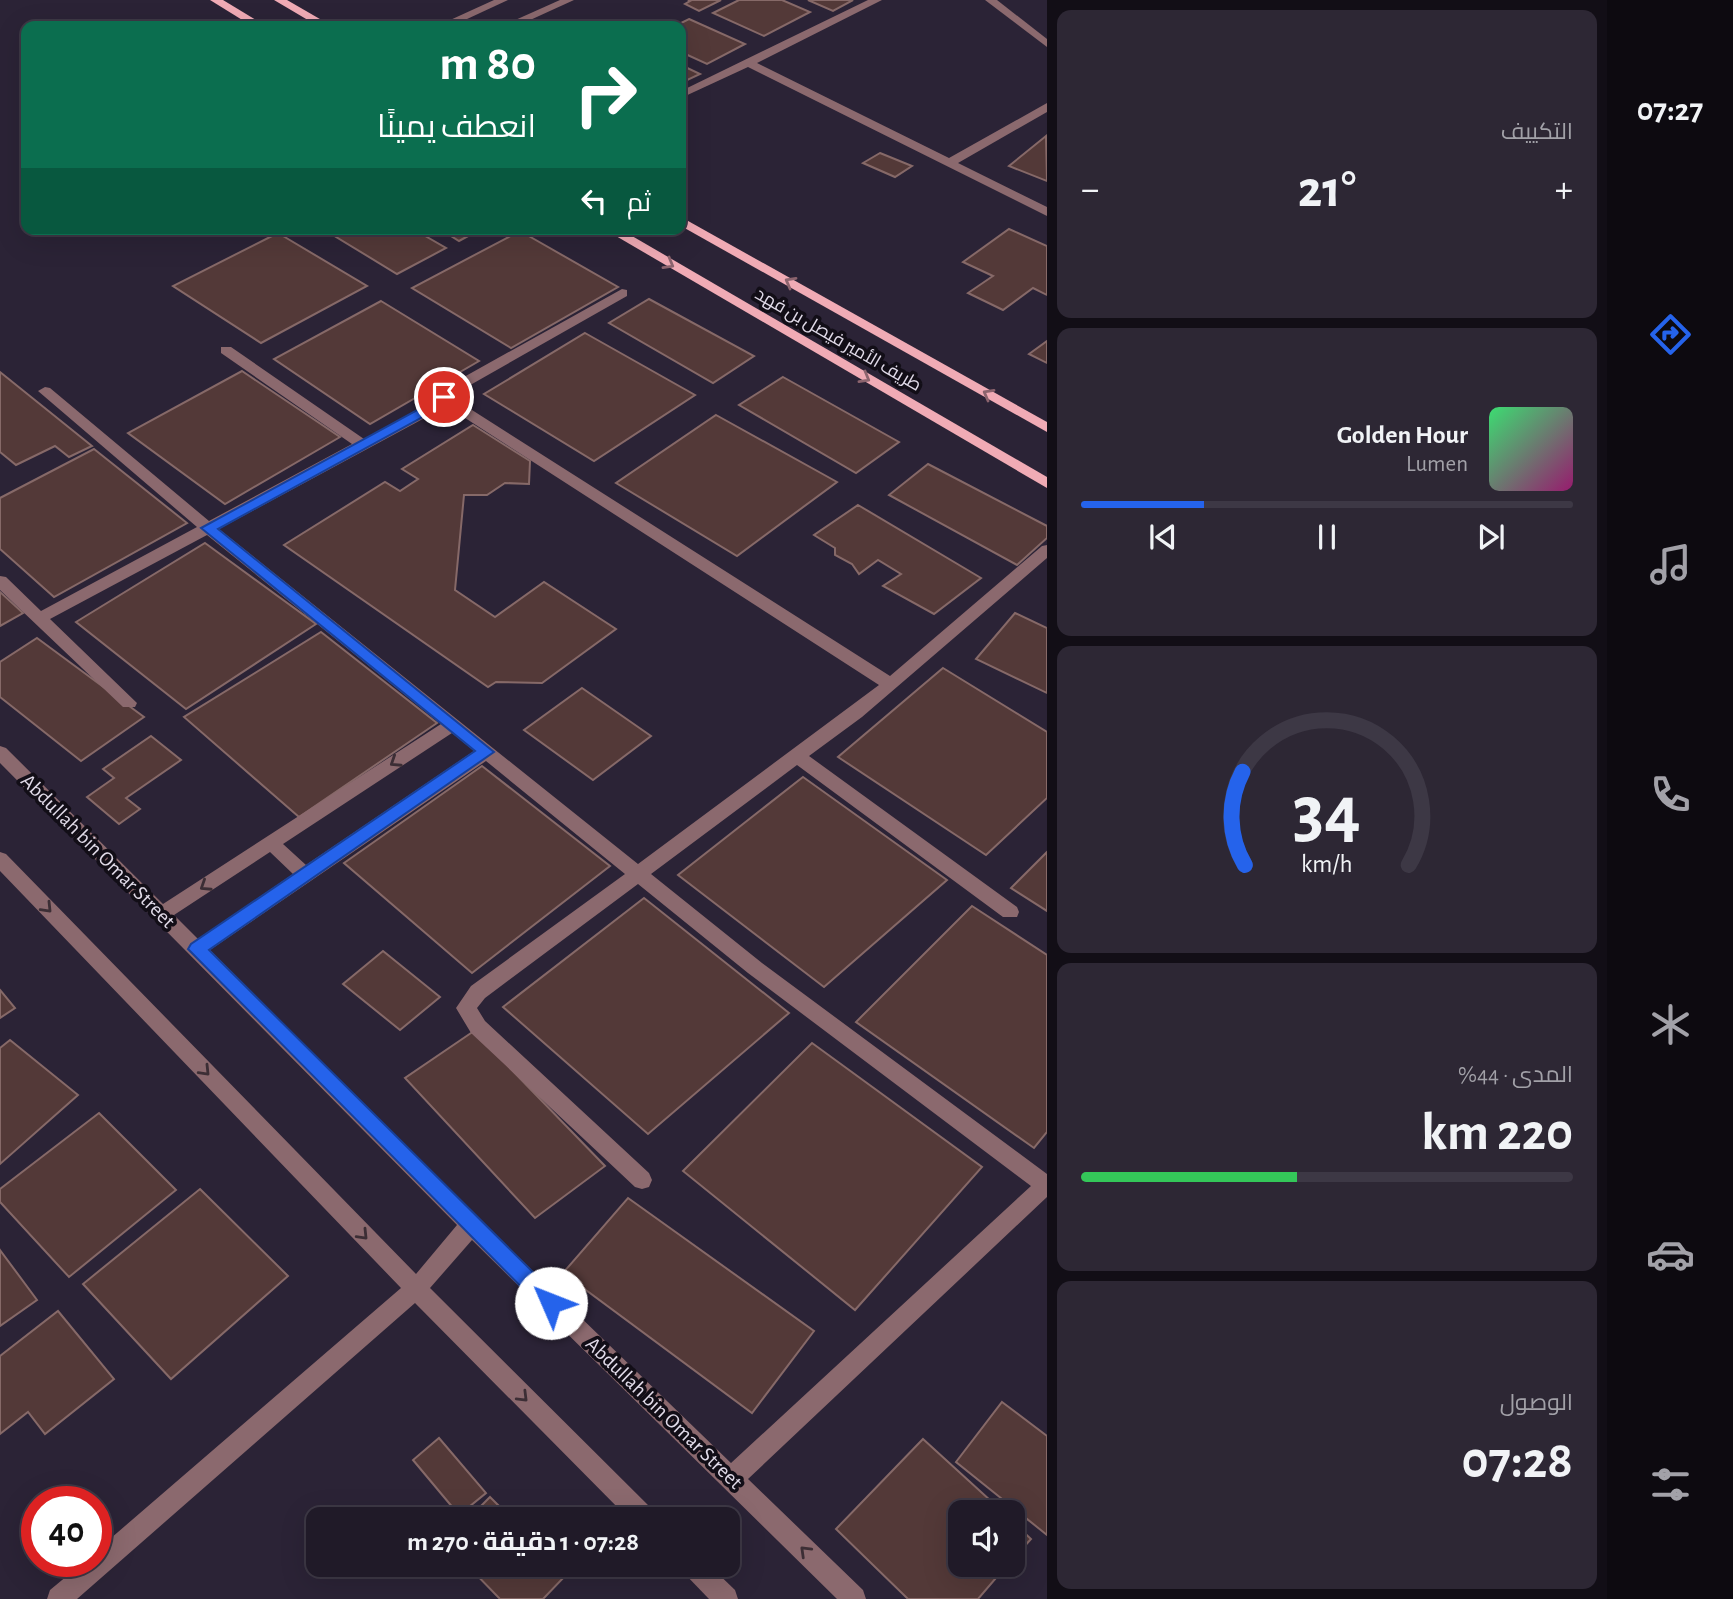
<!DOCTYPE html>
<html lang="ar">
<meta charset="utf-8">
<style>
:root{--surface:#201a28;--page:#2d2734;--text:#f1f3f6;--muted:#a2a1a8;--line:#3d3845;--accent:#2563eb}
body{margin:0;font-family:"Alegreya Sans",Cairo,sans-serif;background:var(--page);color:var(--text);direction:rtl;height:100vh;display:flex;flex-direction:column;font-size:26px;white-space:nowrap}
*{box-sizing:border-box;margin:0}
p{font-size:23px;color:var(--muted)}
.icon{flex:none;width:38px;height:38px;fill:none;stroke:currentColor;stroke-width:2;stroke-linecap:round;stroke-linejoin:round}
.map{position:relative;flex:1;overflow:hidden;direction:ltr}
.sheet{display:flex;flex-direction:column;gap:10px;padding:10px;background:#120e16;width:560px}
.sheet>*{flex:none}
.top-card{position:absolute;left:21px;top:21px;width:665px;height:214px;border-radius:14px;box-shadow:0 7px 28px #0002,0 0 0 2px var(--line);direction:rtl;background:#0b6e4f;color:#fff;overflow:hidden}
.tools{position:absolute;left:948px;top:1500px;display:grid;gap:14px}
.tools a{display:grid;place-items:center;width:77px;height:77px;border-radius:14px;background:var(--surface);box-shadow:0 7px 28px #0002,0 0 0 2px var(--line);font-size:35px}
.speed{position:absolute;left:21px;top:1486px;display:flex;gap:14px;font-size:35px;font-weight:700;text-align:center}
.speed>*{display:grid;place-content:center;width:91px;height:91px;border-radius:50%;background:var(--surface);box-shadow:0 7px 28px #0002,0 0 0 2px var(--line);line-height:1}
.speed .limit{border:10px solid #d22;background:#fff;color:#111}
.pin{position:absolute;display:grid;place-items:center;width:60px;height:60px;color:#fff;margin:-30px;border:4px solid #fff;border-radius:50%;box-shadow:0 2px 7px #0007}
.me{position:absolute;width:77px;margin:-38px;rotate:314deg;stroke-linejoin:round;filter:drop-shadow(0 0 5px #0008)}
.turn{display:flex;align-items:center;gap:24px;height:147px;padding:0 35px;font-size:32px}
.turn .icon{width:91px;height:91px;stroke-width:2.5}
.turn b{display:block;font-size:49px;line-height:60px}
.then{display:flex;align-items:center;height:66px;padding:0 35px;background:#0003;gap:14px;font-size:26px}
.big{font-size:52px;font-weight:700;line-height:1.1}
.sheet .widget{flex:1;display:flex;flex-direction:column;justify-content:center;gap:10px;min-width:0;padding:0 24px;border-radius:14px;background:var(--page)}
.sheet .dial{align-items:center;gap:0}
.dial svg{height:182px;overflow:visible;fill:none;stroke:var(--line);stroke-width:7;stroke-linecap:round;text-anchor:middle}
.dial text{fill:var(--text);stroke:none}
.song{display:flex;align-items:center;gap:21px}
.cover{width:84px;height:84px;border-radius:10px;background:linear-gradient(135deg,hsl(140 70% 55%),hsl(320 70% 35%))}
.played{height:7px;border-radius:4px;background:linear-gradient(90deg,var(--accent) 25%,var(--line) 25%)}
.keys{display:flex;justify-content:space-around;direction:ltr}
.heat{display:flex;justify-content:space-between;align-items:center;font-size:38px;direction:ltr}
.charge{height:10px;border-radius:5px;background:linear-gradient(90deg,#34c759 44%,var(--line) 0)}
.trip{position:absolute;left:306px;top:1507px;width:434px;height:70px;border-radius:14px;background:var(--surface);box-shadow:0 7px 28px #0002,0 0 0 2px var(--line);font-weight:700;line-height:70px;text-align:center;direction:rtl}
main{display:flex;flex:1;min-height:0}
.tab-bar{display:flex;flex-direction:column;width:126px;justify-content:space-around;align-items:center;background:#0d0a10;color:var(--muted)}
.tab-bar .icon{width:49px;height:49px}
.tab-bar .current{color:var(--accent)}
.tab-bar b{font-size:32px;color:var(--text)}
.map>svg:first-child{display:block}
.building{fill:#533938;stroke:#866968;stroke-width:2}
.lines{fill:none;stroke-linecap:round;stroke-linejoin:round}
.minor{fill:#8b696e;fill-rule:evenodd}
.major{fill:#f0abb5;fill-rule:evenodd}
.oneway{stroke:#8c646e}
.oneway2{stroke:#3c2e35}
.route{fill:#2563eb;stroke:#184099;stroke-width:2}
.labels{text-anchor:middle;dominant-baseline:central;stroke-width:7;stroke-linejoin:round;paint-order:stroke}
.far-street-label{font-size:18px;fill:#e1dbe9;stroke:#120e17}
.street-label{font-size:21px;fill:#e1dbe9;stroke:#120e17}
</style>
<main>
<nav class="tab-bar">
<b>07:27</b>
<svg class="icon current" aria-label="directions" viewBox="0 0 24 24"><path d="M12 3l9 9-9 9-9-9zM9 14v-3h6M13 9l2 2-2 2"/></svg>
<svg class="icon" aria-label="music" viewBox="0 0 24 24"><path d="M9 18V5l10-2v13"/><circle cx="6" cy="18" r="3"/><circle cx="16" cy="16" r="3"/></svg>
<svg class="icon" aria-label="phone" viewBox="0 0 24 24"><path d="M5 4h4l2 5-3 2q2 4 5 5l2-3 5 2v4C11 20 4 13 5 4z"/></svg>
<svg class="icon" aria-label="climate" viewBox="0 0 24 24"><path d="M12 3v18M4 7l16 10M4 17L20 7"/></svg>
<svg class="icon" aria-label="car" viewBox="0 0 24 24"><path d="M5 17H2v-5l4-1 3-4h7l3 4 3 1v5h-3M9 17h6M6 11h13"/><circle cx="7" cy="17" r="2"/><circle cx="17" cy="17" r="2"/></svg>
<svg class="icon" aria-label="filters" viewBox="0 0 24 24"><path d="M4 7h16M4 17h16"/><circle cx="9" cy="7" r="2"/><circle cx="15" cy="17" r="2"/></svg>
</nav>
<section class="sheet">
<div class="widget"><p>التكييف</p>
<div class="heat"><a>−</a><b class="big">21°</b><a>+</a></div>
</div>
<div class="widget">
<div class="song"><i class="cover"></i><div><b>Golden Hour</b><p>Lumen</p></div></div>
<div class="played"></div>
<div class="keys"><svg class="icon" aria-label="previous" viewBox="0 0 24 24"><path d="M18 5L8 12l10 7zM5 5v14"/></svg><svg class="icon" aria-label="pause" viewBox="0 0 24 24"><path d="M8 5v14M16 5v14"/></svg><svg class="icon" aria-label="next" viewBox="0 0 24 24"><path d="M6 5l10 7-10 7zM19 5v14"/></svg></div>
</div>
<div class="widget dial"><svg viewBox="0 0 100 80">
<path d="M14 69A42 42 0 1 1 86 69"/>
<path d="M14 69A42 42 0 0 1 13 28" stroke="#2563eb"/>
<text x="50" y="56" font-size="32" font-weight="700">34</text>
<text x="50" y="72" font-size="11">km/h</text>
</svg></div>
<div class="widget"><p>المدى · 44%</p><b class="big">220 km</b><div class="charge"></div></div>
<div class="widget"><p>الوصول</p><b class="big">07:28</b></div>
</section>
<div class="map">
<svg width="1047" height="1599" viewBox="0 0 1047 1599">
<rect width="100%" height="100%" fill="#2b2336"/>
<g class="building">
<path d="M688,0H721L699,11L685,4L690,1Z"/>
<path d="M739,0H782L810,12L764,36L713,13Z"/>
<path d="M808,0H853L833,11Z"/>
<path d="M689,19L745,44L707,64L681,52V26H675Z"/>
<path d="M681,65L700,74L681,83Z"/>
<path d="M1046,136L1047,181L1009,166Z"/>
<path d="M880,153L912,166L895,177L863,163Z"/>
<path d="M323,229H413L446,248L397,274Z"/>
<path d="M440,229H481L459,241Z"/>
<path d="M1009,229L1047,246V295L1033,288L1003,310L968,293L993,276L963,262Z"/>
<path d="M520,231L618,287L511,348L412,288Z"/>
<path d="M278,233L367,286L261,343L173,286Z"/>
<path d="M649,299L754,356L713,383L609,323Z"/>
<path d="M381,301L479,361L370,424L274,359Z"/>
<path d="M585,333L695,395L594,461L484,394Z"/>
<path d="M1047,341V363L1029,354Z"/>
<path d="M242,371L340,437L225,504L128,433Z"/>
<path d="M0,372L92,446L69,457L55,446L16,465L0,452Z"/>
<path d="M783,377L899,442L856,473L739,405Z"/>
<path d="M716,415L837,482L737,556L616,483Z"/>
<path d="M473,425L530,461L529,484L505,483L487,495H464L455,590L495,617L544,582L616,629L542,683L496,682L488,687L284,545L385,482L400,491L418,479L402,469Z"/>
<path d="M94,449L187,523L54,597L0,549V498Z"/>
<path d="M928,464L1047,526V538L1017,565L889,495Z"/>
<path d="M858,505L981,578L934,614L883,586L901,574L878,560L859,574L852,564L835,555V548L814,535Z"/>
<path d="M205,543L316,624L186,709L76,622Z"/>
<path d="M0,592L23,613L0,626Z"/>
<path d="M1015,613L1047,628V693L976,659Z"/>
<path d="M321,632L437,723L299,817L184,717Z"/>
<path d="M37,638L144,717L81,761L0,697V662Z"/>
<path d="M943,668L1047,732V798L986,855L838,757Z"/>
<path d="M582,688L651,736L593,780L524,730Z"/>
<path d="M151,736L181,760L126,798L140,809L119,824L87,797L114,778L103,769Z"/>
<path d="M482,766L610,866L472,973L344,863Z"/>
<path d="M803,777L947,880L824,987L678,875Z"/>
<path d="M1047,852V911L1011,888Z"/>
<path d="M644,898L789,1013L648,1134L503,1007Z"/>
<path d="M972,906L1047,955V1132L1034,1148L856,1022Z"/>
<path d="M383,951L440,997L400,1030L343,984Z"/>
<path d="M0,990L15,1008L0,1018Z"/>
<path d="M474,1031L605,1166L535,1218L405,1078Z"/>
<path d="M10,1040L78,1095L0,1164V1048Z"/>
<path d="M812,1043L982,1167L855,1310L683,1171Z"/>
<path d="M99,1113L176,1190L69,1277L0,1202V1189Z"/>
<path d="M200,1189L288,1276L171,1379L83,1284Z"/>
<path d="M628,1198L814,1331L752,1413L563,1273Z"/>
<path d="M0,1250L37,1300L0,1326Z"/>
<path d="M58,1311L114,1379L45,1434L28,1412L0,1434V1356Z"/>
<path d="M1002,1402L1047,1436V1535L956,1462Z"/>
<path d="M439,1438L486,1493L459,1515L413,1460Z"/>
<path d="M923,1439L1003,1512H961V1564H1008L978,1599H908L836,1529Z"/>
<path d="M490,1497L512,1519H468Z"/>
<path d="M1013,1522L1031,1539L1013,1559Z"/>
<path d="M466,1564H558L567,1574L543,1599H500Z"/>
</g>
<g class="lines">
<g class="minor">
<path d="M494,0H508L452,26H437Z"/>
<path d="M560,0H574L517,26H502Z"/>
<path d="M868,0H882L757,63L949,158L1047,103V112L958,163L1047,207V216L748,67L681,98V91Z"/>
<path d="M985,0H997L1047,39V47Z"/>
<path d="M622,289L627,290V296L465,388L445,403L472,410L890,676L1042,546L1047,545V558L862,717L809,756L1017,907L1019,912L1017,917H1003L797,765L651,874L762,963L1047,1174V1197L748,1479L863,1590L866,1599H837L472,1240L430,1288L654,1511L658,1519H629L415,1303L77,1599H47L50,1590L85,1561H96V1551L401,1288L0,871V852L6,854L416,1274L457,1225L0,763V746L6,748L163,904L441,724L207,535L50,619L137,703L135,707H123L0,590V576L6,577L41,611L197,527L38,391L45,387L50,388L209,521L352,444L221,353V347H231L364,439L424,407L455,382ZM448,411L462,416L879,685L638,864L219,529L432,414ZM452,733L474,751L306,865L283,844ZM486,761L625,874L471,986L456,1008L471,1033L635,1187L642,1189L649,1187L652,1180L649,1173L485,1021L477,1008L485,998L638,884L748,973L1031,1186L731,1463L478,1218L210,950ZM270,852L293,874L198,939L174,915Z"/>
<path d="M679,1564H708L735,1590L738,1599H709L683,1572Z"/>
</g>
<g class="major">
<path d="M210,0H223L266,26H252Z"/>
<path d="M274,0H287L332,26H318Z"/>
<path d="M681,217L1047,422V432L681,226Z"/>
<path d="M604,229H620L1047,477V488Z"/>
</g>
</g>
<defs><path id="oneway-chevron" d="M-2-3.5L2.5 0L-2 3.5" fill="none" stroke-width="1.6" stroke-linecap="round" stroke-linejoin="round" transform="scale(1.75)"/></defs>
<g class="oneway">
<use href="#oneway-chevron" transform="translate(669 264) rotate(30)"/>
<use href="#oneway-chevron" transform="translate(790 282) rotate(-151)"/>
<use href="#oneway-chevron" transform="translate(865 378) rotate(30)"/>
<use href="#oneway-chevron" transform="translate(988 394) rotate(-151)"/>
</g>
<g class="oneway2">
<use href="#oneway-chevron" transform="translate(395 762) rotate(147)"/>
<use href="#oneway-chevron" transform="translate(205 886) rotate(147)"/>
<use href="#oneway-chevron" transform="translate(47 908) rotate(46)"/>
<use href="#oneway-chevron" transform="translate(205 1071) rotate(46)"/>
<use href="#oneway-chevron" transform="translate(363 1235) rotate(46)"/>
<use href="#oneway-chevron" transform="translate(523 1397) rotate(45)"/>
<use href="#oneway-chevron" transform="translate(805 1551) rotate(-136)"/>
</g>
<path class="route" d="M439,394L450,397L432,412L218,529L494,752L209,950L558,1297L561,1303L558,1310L551,1312L544,1310L188,949L191,944L475,751L201,528L423,407Z"/>
<g class="labels">
<g class="far-street-label">
<text transform="translate(838 340) rotate(30)">طريف الأمير فيصل بن فهد</text>
</g>
<g class="street-label">
<text transform="translate(98 851) rotate(45)">Abdullah bin Omar Street</text>
<text transform="translate(664 1413) rotate(44)">Abdullah bin Omar Street</text>
</g>
</g>
</svg>
<div class="tools">
<a><svg class="icon" aria-label="sound" viewBox="0 0 24 24"><path d="M4 9h4l5-4v14l-5-4H4zM17 9q2 3 0 6"/></svg></a>
</div>
<div class="speed"><div class="limit">40</div></div>
<div class="pin" style="left:444px;top:397px;background:#d93025"><svg class="icon" aria-label="arrive" viewBox="0 0 24 24"><path d="M6 21V4h12l-3 4 3 4H6"/></svg></div>
<svg class="me" style="left:551px;top:1303px" viewBox="-20 -20 40 40"><circle r="19" fill="#fff"/><path d="M0-13L10 11 0 6-10 11z" fill="#2563eb"/></svg>
<div class="trip">07:28 · 1 دقيقة · 270 m</div>
<div class="top-card">
<div class="turn"><svg class="icon" aria-label="right" viewBox="0 0 24 24"><path d="M7 20v-9h11M14 6l5 5-5 5"/></svg><div><b>80 m</b>انعطف يمينًا</div></div>
<div class="then">ثم<svg class="icon" aria-label="left" viewBox="0 0 24 24"><path d="M17 20v-9H6M10 6l-5 5 5 5"/></svg></div>
</div>
</div>
</main>
